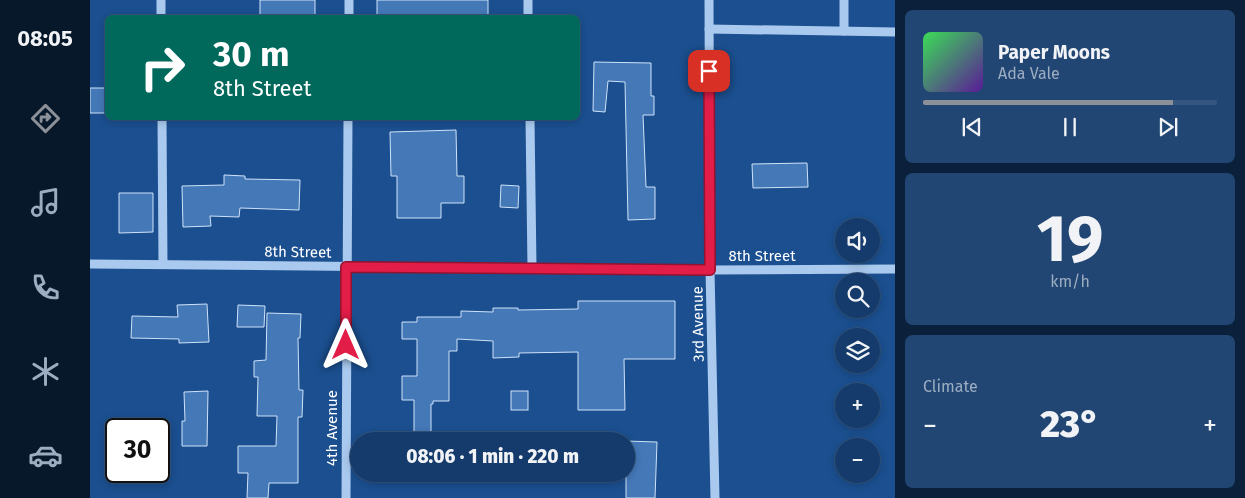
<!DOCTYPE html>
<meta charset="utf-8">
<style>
:root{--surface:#143b6b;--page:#214673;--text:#f1f3f6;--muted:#9dadc1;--line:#33557e;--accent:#8c9099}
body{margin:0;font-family:"Fira Sans",sans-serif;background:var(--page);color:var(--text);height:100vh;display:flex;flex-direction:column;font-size:19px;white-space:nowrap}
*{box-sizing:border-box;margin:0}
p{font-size:16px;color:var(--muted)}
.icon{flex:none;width:28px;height:28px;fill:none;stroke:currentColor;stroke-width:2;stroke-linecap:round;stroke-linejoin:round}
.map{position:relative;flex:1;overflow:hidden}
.details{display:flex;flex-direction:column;gap:10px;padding:10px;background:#0b203b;width:350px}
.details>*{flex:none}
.guide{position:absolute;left:15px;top:15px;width:475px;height:105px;border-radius:8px;box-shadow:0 2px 8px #0003,0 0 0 1px var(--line);background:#00695c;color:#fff;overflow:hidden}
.fabs{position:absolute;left:745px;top:218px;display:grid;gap:10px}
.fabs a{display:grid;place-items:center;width:45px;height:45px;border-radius:50%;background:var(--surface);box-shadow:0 2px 8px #0003,0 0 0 1px var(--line);font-size:25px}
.speed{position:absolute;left:15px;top:418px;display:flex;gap:10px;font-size:25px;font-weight:700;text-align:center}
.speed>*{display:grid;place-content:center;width:65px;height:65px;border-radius:50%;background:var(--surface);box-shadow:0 2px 8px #0003,0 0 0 1px var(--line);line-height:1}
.speed .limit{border:2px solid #111;border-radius:8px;background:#fff;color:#111}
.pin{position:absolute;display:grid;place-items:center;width:42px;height:42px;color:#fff;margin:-21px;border-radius:10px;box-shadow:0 2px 8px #0006}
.me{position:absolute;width:55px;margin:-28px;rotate:0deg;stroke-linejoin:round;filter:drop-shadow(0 0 4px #0008)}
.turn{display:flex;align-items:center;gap:18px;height:105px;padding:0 25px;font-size:22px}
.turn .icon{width:65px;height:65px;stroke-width:2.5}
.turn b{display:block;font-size:35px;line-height:42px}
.big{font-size:38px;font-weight:800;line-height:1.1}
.details .widget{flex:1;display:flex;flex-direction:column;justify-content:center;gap:8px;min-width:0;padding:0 18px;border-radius:8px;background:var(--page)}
.details .dial{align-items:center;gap:0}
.dial b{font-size:65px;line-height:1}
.song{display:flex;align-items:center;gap:15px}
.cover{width:60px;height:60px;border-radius:8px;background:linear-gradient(135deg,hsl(130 70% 55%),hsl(270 70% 35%))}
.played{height:5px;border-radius:2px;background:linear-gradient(90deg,var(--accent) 85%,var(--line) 85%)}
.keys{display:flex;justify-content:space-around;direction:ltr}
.heat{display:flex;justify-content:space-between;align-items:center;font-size:28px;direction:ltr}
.trip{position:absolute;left:260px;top:432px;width:285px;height:50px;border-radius:25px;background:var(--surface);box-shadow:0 2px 8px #0003,0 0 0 1px var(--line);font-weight:800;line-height:50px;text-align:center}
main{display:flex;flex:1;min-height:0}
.dock{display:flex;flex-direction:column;width:90px;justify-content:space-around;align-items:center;background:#08182b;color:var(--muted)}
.dock .icon{width:35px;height:35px}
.dock .selected{color:var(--accent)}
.dock b{font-size:22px;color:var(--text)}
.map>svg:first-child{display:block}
.building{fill:#4478b7;stroke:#cfe3fa}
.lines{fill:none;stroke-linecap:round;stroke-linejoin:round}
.minor{stroke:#a9c9ee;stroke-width:9}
.route-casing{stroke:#92132f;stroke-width:12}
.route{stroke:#e11d48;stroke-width:9}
.labels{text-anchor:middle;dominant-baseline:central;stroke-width:5;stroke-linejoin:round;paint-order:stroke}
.street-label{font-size:15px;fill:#fff;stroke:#1b4f8f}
</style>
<main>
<nav class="dock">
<b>08:05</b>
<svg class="icon selected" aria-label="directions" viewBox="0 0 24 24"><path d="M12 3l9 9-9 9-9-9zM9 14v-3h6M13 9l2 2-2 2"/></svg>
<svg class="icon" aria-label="music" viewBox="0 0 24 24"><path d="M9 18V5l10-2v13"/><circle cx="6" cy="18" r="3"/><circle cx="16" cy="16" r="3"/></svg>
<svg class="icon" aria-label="phone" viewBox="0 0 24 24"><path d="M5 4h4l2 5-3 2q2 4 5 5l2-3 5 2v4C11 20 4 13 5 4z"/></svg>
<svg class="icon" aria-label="climate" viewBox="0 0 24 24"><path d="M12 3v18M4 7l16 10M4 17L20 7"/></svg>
<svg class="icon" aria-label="car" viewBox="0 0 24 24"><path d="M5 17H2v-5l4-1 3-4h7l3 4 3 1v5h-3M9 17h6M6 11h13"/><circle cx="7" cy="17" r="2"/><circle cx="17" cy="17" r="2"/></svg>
</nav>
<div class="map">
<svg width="805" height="498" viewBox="0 0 805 498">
<rect width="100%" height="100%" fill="#1b4f8f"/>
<g class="building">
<rect x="170" y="0" width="55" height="18"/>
<rect x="287" y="0" width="111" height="18"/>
<path d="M504,62L561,63V96H564V115H553L556,187H565V219L538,220L535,82L518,81L515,112L503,111Z"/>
<rect x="0" y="88" width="18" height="25"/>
<path d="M366,130L367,176H374V203H351V218H307V176H301L300,132Z"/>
<path d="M717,163L718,187L663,188L662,164Z"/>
<path d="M134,175L155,176V179L210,180L209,210L150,208L149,217L120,216L121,226L93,227L92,186L134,185Z"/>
<path d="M411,185L429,186L428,208L410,207Z"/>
<path d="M29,193H63V232L29,233Z"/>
<path d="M488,301H585V359H534L535,410H488V352L429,353V357L403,358V341L367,339V351H359V401H343V404H341V441H324V400H312V376H327V339H312V322H327V317H371V311L403,312V308H428V310L488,309Z"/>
<path d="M117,304L119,342L89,343V339L41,338L42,316L88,317L87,305Z"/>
<path d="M148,305L175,306L174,327H147Z"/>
<path d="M177,313L211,314L210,338H208L209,390H213L212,417H208V483H179L178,498H157L158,473H148V446H186L187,416H167L168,377H164V361L176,360Z"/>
<path d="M118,391L117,446H92V421H95L94,392Z"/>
<rect x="421" y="391" width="17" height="19"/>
<path d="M536,441L567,442L565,498H536Z"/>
</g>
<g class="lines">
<g class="minor">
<path d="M71,0V18"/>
<path d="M438,0V18"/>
<path d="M619,0L620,270L625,498"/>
<path d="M754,0V31"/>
<path d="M259,18V0"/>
<path d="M619,29L805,32"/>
<path d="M72,118L73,264"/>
<path d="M440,118L442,268"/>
<path d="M0,264L620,270L805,269"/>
<path d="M256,498L258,118"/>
</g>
</g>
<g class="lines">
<g class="route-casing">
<path id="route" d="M256,345V267L620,270L619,71"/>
</g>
<use href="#route" class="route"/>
</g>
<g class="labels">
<g class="street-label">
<text transform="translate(208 252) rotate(1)">8th Street</text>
<text x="672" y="256">8th Street</text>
<text transform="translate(608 324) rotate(-91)">3rd Avenue</text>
<text transform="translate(242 428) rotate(-90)">4th Avenue</text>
</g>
</g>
</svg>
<div class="fabs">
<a><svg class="icon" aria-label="sound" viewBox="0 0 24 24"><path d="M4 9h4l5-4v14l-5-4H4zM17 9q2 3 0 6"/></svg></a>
<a><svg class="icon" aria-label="search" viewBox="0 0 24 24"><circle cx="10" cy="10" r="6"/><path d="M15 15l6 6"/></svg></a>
<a><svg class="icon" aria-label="layers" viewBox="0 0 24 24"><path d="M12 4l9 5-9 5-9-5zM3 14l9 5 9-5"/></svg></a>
<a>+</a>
<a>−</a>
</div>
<div class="speed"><div class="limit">30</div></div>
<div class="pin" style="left:619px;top:71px;background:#d93025"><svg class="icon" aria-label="arrive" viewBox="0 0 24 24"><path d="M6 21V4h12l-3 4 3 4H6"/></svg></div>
<svg class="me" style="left:256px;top:345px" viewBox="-20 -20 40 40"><path d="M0-17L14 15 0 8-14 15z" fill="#e11d48" stroke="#fff" stroke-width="4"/></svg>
<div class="trip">08:06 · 1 min · 220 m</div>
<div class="guide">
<div class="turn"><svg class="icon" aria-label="right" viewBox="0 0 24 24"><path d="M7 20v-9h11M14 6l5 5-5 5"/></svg><div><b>30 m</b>8th Street</div></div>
</div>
</div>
<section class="details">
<div class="widget">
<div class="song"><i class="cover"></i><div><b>Paper Moons</b><p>Ada Vale</p></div></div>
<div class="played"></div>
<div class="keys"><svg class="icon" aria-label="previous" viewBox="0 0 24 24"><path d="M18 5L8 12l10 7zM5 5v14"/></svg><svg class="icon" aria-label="pause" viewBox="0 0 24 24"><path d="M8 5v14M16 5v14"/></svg><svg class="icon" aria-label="next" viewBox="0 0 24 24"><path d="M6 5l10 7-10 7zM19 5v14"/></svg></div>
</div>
<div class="widget dial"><b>19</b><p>km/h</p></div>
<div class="widget"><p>Climate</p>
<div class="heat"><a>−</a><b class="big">23°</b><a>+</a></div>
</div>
</section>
</main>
